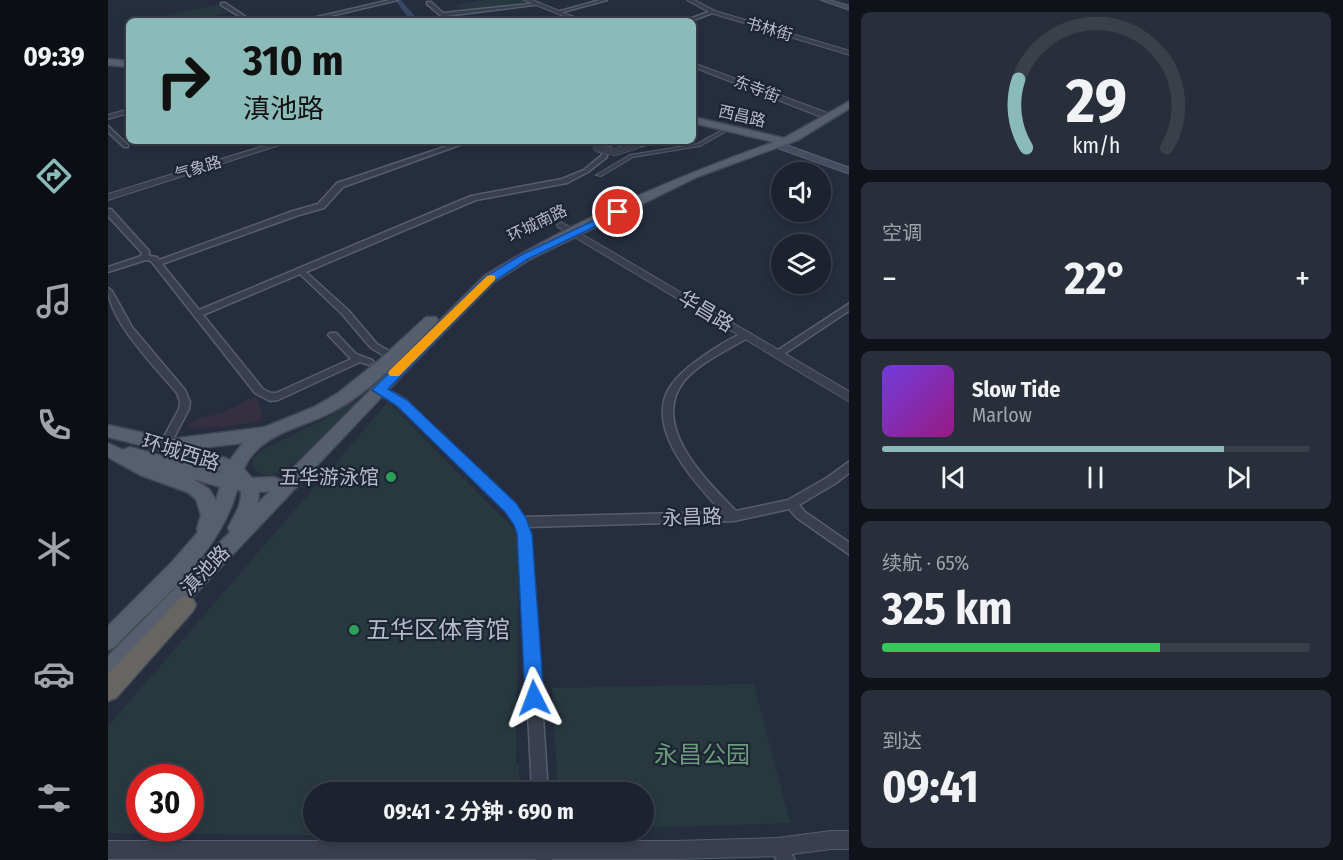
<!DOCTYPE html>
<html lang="zh">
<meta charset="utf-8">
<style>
:root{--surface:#1c222e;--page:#292f3a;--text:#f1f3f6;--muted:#a0a4aa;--line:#3a3f4a;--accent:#8bbbb9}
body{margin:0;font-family:"Fira Sans Condensed","Noto Sans SC",sans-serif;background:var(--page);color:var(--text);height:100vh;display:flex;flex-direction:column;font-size:22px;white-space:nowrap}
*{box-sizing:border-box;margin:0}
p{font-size:20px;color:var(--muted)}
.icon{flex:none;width:33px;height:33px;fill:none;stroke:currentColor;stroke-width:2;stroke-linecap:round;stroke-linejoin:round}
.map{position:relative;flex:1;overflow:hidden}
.details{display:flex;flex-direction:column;gap:12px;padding:12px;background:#0f1319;width:494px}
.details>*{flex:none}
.top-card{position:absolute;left:18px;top:18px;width:570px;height:126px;border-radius:9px;box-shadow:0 3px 9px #0003,0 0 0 2px var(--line);background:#8bbbb9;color:#111;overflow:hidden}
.fabs{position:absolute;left:663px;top:162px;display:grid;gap:12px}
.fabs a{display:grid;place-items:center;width:60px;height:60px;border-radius:50%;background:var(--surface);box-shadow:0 3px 9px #0003,0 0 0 2px var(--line);font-size:30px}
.speed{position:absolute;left:18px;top:764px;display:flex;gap:12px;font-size:30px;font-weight:700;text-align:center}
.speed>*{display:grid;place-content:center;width:78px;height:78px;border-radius:50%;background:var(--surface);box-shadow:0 3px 9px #0003,0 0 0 2px var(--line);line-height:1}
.speed .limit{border:9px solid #d22;background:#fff;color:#111}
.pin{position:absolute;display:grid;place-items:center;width:51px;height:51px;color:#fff;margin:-26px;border:3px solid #fff;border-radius:50%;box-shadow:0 2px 6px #0007}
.me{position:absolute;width:66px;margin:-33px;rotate:357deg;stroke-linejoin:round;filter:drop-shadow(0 0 4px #0008)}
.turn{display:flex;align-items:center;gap:21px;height:126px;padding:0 18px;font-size:27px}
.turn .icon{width:78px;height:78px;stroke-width:2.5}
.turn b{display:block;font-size:42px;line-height:51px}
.big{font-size:45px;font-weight:700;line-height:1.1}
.details .tile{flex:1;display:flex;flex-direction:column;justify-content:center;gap:9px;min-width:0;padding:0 21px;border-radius:9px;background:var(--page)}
.details .dial{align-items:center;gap:0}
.dial svg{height:156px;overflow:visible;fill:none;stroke:var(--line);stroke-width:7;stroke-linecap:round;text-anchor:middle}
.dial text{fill:var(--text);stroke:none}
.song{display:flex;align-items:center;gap:18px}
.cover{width:72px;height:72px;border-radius:9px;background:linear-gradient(135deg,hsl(260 70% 55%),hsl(310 70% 35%))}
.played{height:6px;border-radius:3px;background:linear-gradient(90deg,var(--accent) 80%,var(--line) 80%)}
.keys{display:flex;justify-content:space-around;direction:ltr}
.heat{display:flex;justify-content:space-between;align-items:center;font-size:33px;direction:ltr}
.charge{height:9px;border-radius:4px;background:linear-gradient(90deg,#34c759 65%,var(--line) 0)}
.trip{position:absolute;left:195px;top:782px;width:351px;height:60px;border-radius:30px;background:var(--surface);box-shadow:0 3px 9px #0003,0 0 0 2px var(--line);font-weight:700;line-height:60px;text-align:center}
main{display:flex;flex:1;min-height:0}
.tab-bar{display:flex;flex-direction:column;width:108px;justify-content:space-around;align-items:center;background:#0b0e12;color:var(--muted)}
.tab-bar .icon{width:42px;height:42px}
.tab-bar .selected{color:var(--accent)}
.tab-bar b{font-size:27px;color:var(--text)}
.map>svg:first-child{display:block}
.medical{fill:#34303f}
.green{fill:#27393f;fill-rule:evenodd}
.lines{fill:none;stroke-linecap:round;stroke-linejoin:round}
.river{fill:#394665;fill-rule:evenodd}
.pedestrian-casing{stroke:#565d6c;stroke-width:2}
.minor-casing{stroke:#565d6c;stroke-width:3}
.tertiary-casing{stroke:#565d6c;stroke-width:2}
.secondary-casing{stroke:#565d6c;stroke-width:2}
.primary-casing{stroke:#424857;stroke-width:3}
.trunk-casing{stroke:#434a59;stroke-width:3}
.pedestrian{fill:#393f4e;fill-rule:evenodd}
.minor{fill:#393f4e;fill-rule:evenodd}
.tertiary{fill:#393f4e;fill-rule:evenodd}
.secondary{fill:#474d61;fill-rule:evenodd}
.primary{fill:#575e6e;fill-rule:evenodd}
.trunk{fill:#666562;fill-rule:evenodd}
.minor-bridge-casing{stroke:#565d6c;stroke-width:8;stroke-linecap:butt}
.minor-bridge{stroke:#393f4e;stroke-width:7}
.route{fill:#1a73e8;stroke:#114b97;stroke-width:1.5}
.slow{fill:#f59e0b}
.leisure-dot{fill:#2e9e5b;stroke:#1d2433;stroke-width:2}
.labels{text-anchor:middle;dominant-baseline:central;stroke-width:4.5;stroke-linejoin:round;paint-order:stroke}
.far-street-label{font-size:16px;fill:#b5bac9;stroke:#1d2433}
.street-label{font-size:20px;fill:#b5bac9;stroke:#1d2433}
.poi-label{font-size:20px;fill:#b5bac9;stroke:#1d2433;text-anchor:end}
.near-poi-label{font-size:24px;fill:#b5bac9;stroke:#1d2433;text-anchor:start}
.near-park-label{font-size:24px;fill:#6c9a7c;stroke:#1d2433}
</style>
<main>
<nav class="tab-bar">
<b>09:39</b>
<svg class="icon selected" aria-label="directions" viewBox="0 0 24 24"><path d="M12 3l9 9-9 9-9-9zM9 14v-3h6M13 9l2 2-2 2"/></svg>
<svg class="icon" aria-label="music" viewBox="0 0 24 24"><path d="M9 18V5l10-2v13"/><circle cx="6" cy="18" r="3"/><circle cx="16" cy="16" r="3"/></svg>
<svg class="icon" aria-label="phone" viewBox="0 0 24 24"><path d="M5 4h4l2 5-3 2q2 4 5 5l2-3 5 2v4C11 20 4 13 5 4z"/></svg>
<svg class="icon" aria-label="climate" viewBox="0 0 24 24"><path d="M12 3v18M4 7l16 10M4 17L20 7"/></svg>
<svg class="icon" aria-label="car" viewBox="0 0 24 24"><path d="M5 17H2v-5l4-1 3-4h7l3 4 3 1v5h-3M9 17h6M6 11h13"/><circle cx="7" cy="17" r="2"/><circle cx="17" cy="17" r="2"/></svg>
<svg class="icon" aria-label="filters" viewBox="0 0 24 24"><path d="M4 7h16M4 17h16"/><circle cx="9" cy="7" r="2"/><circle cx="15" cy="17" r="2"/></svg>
</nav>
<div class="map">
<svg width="742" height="860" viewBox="0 0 742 860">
<rect width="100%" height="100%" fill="#252d3e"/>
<path class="medical" d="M147,396L153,408V421L114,427L79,428L80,424L90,418L114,413Z"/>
<g class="green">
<path d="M377,0H413L423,4L361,11L348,7V5Z"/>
<path d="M109,5L120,13L82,21L78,18L66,20L59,15Z"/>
<path d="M254,395H255C237,414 183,480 157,475C152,474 148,470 145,467V459L152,451L217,419Z"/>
<path d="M280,402L411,534L408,765H411L412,792H206V831H407V837L0,833V726ZM32,777H82V828H32Z"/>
<path d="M646,684L682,823L536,828V792H450L444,688Z"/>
</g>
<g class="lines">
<path class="river" d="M287,0H293L311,21H303Z"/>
<g class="pedestrian-casing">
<path id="pedestrian" d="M613,131L617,132L592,146L525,157L493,176L488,175L522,155L589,144Z"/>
</g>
<g class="minor-casing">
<g id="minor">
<path d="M282,0H290L201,21H192Z"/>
<path d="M492,0H499L451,13L449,12Z"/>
<path d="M319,2H323L335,13L431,3L433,4L338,16L340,19L338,20L319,4Z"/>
<path d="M113,3H117L144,21H139L113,5Z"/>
<path d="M603,11L607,12L583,21H576Z"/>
<path d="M0,126L20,145V147H16L0,132Z"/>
<path d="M354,141H363L235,187L216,208L191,215L54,264L91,310L363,196L454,179L476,170L494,155L493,150L498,143L494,141L529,143L553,141L529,147L504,144L499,150V157L480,172L459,183L368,200L198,272L240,310L269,344L288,355L290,357L288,359H282L263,348L234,314L192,274L95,315L155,389L163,393H168L243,359L222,337L220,335L222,333H228L248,354L264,360L266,362L261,365L252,362L170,400L162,401L147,393L43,261L38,260L0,272V267L33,256L34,253L0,216V209H3L41,251V256L49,257L51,260L185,211L210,204L229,183Z"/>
<path d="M0,288L4,291L24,327L77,390L82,402L81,409L61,447H53L52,444L71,409L72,402L69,393C48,368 0,320 0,288Z"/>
<path d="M742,303V310L673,356H667L665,354L667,352Z"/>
<path d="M638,332L641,333L643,335L641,337C620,350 592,362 576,381C541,426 599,481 628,511L680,500L720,477L742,461V472L728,483L691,505L697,512L742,543V555L689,518L681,509L626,521L420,527L423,534L440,792H424L411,534L408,524L398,511L290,406C283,400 270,395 265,390L270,387C281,390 289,394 298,400L406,505L416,517L614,512C589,485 544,437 557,397C563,380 580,367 594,357C607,348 623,337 638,332Z"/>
<path d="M426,831H442L444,860H428Z"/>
<path d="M669,839L675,841L687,860H669L661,847L663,841Z"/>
</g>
</g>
<g class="tertiary-casing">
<g id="tertiary">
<path d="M416,0H424L476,21H468Z"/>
<path d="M579,0H586L607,11L742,51V55L603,13Z"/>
<path d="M585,63L717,112L718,114L711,116L585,67Z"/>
<path d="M21,109V113L0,119V115Z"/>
<path d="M172,141H184L0,200V194Z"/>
<path d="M453,222L742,392V402L450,227L449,225Z"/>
<path d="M723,831H742V849H723L669,856L567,859H0V841H567L669,838Z"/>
</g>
</g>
<g class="secondary-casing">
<g id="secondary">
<path d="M713,0H722L742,6V10Z"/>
<path d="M664,142H670L742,168V174L664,146Z"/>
</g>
</g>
<g class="primary-casing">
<g id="primary">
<path d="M0,59L21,61V67L0,65Z"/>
<path d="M742,101V108L690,140L589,177L421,260L386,282L302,367L8,678L0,681V656L122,532L120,528C126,515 134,506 133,491L129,490C112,554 51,600 7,647L0,650V626L63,563L90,532L89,529L93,515L88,499L79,492L32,475L0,457V443L15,450L22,447L116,473L76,456L0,437V425L63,439L157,427L206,407L230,393L269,362L318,317H328L330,320L328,323C294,357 259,397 214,417C186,429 149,437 136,469L144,478L166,477L173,480L376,276C464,221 568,177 666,142L585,123V117L676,138ZM135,443L122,460L92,448ZM85,479L112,487L108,500L101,489ZM162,491L150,503L151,492Z"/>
</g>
</g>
<g class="trunk-casing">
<path id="trunk" d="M78,596L85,599L88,605L85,611L8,698L0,701V674L71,599Z"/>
</g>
<use href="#pedestrian" class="pedestrian"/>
<use href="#minor" class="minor"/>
<use href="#tertiary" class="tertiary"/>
<use href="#secondary" class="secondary"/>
<use href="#primary" class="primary"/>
<use href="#trunk" class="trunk"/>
<g class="minor-bridge-casing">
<path id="minor-bridge" d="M488,148L507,152L529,145"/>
</g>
<use href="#minor-bridge" class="minor-bridge"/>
</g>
<path class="route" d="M510,209L513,210V214L420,259L385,282L280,389L299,400L408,503L418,518L424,534L436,698L433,705L426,707L420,705L417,698L409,534L406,525L397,512L289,406L264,390L377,277L413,255Z"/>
<path class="slow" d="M383,275L387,276V280L291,376H282L280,373L282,370L379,276Z"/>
<g class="leisure-dot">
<circle cx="283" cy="477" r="6"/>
<circle cx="246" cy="630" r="6"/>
</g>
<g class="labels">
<g class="far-street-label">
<text transform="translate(661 29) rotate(16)">书林街</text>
<text transform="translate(649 89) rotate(21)">东寺街</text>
<text transform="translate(634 116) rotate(13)">西昌路</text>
<text transform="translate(90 168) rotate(-17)">气象路</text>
<text transform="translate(429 223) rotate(-26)">环城南路</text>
</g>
<g class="street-label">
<text transform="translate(598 311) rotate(31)">华昌路</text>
<text transform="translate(73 452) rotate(17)">环城西路</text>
<text transform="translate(584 517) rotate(-2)">永昌路</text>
<text transform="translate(97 570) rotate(-46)">滇池路</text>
</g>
<g class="poi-label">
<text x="271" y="477">五华游泳馆</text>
</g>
<g class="near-poi-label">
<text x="258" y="630">五华区体育馆</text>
</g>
<g class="near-park-label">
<text x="594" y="755">永昌公园</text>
</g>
</g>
</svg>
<div class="fabs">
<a><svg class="icon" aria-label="sound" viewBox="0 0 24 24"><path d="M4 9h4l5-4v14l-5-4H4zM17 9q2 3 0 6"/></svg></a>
<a><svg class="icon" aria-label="layers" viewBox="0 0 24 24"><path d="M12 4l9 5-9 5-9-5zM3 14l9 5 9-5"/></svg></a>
</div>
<div class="speed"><div class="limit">30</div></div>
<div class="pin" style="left:510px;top:212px;background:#d93025"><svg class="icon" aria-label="arrive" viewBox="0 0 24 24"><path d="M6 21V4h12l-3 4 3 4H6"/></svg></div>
<svg class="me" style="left:426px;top:698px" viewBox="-20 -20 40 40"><path d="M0-17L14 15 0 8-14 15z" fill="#1a73e8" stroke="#fff" stroke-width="4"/></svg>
<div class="trip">09:41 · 2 分钟 · 690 m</div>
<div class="top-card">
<div class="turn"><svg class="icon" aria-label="right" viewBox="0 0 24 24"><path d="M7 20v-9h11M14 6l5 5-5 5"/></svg><div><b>310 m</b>滇池路</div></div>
</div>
</div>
<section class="details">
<div class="tile dial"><svg viewBox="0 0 100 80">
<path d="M14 69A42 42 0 1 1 86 69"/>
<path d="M14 69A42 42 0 0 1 10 34" stroke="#8bbbb9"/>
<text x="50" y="56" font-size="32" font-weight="700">29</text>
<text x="50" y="72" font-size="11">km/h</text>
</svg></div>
<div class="tile"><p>空调</p>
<div class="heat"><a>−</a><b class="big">22°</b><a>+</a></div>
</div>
<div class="tile">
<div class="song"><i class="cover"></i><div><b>Slow Tide</b><p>Marlow</p></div></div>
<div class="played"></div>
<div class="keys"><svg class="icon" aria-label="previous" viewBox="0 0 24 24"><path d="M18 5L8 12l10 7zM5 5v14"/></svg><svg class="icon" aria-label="pause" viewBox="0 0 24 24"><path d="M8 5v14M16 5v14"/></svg><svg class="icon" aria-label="next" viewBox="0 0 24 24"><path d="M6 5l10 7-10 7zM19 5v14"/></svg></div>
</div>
<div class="tile"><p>续航 · 65%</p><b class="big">325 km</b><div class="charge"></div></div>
<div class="tile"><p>到达</p><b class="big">09:41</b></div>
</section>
</main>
